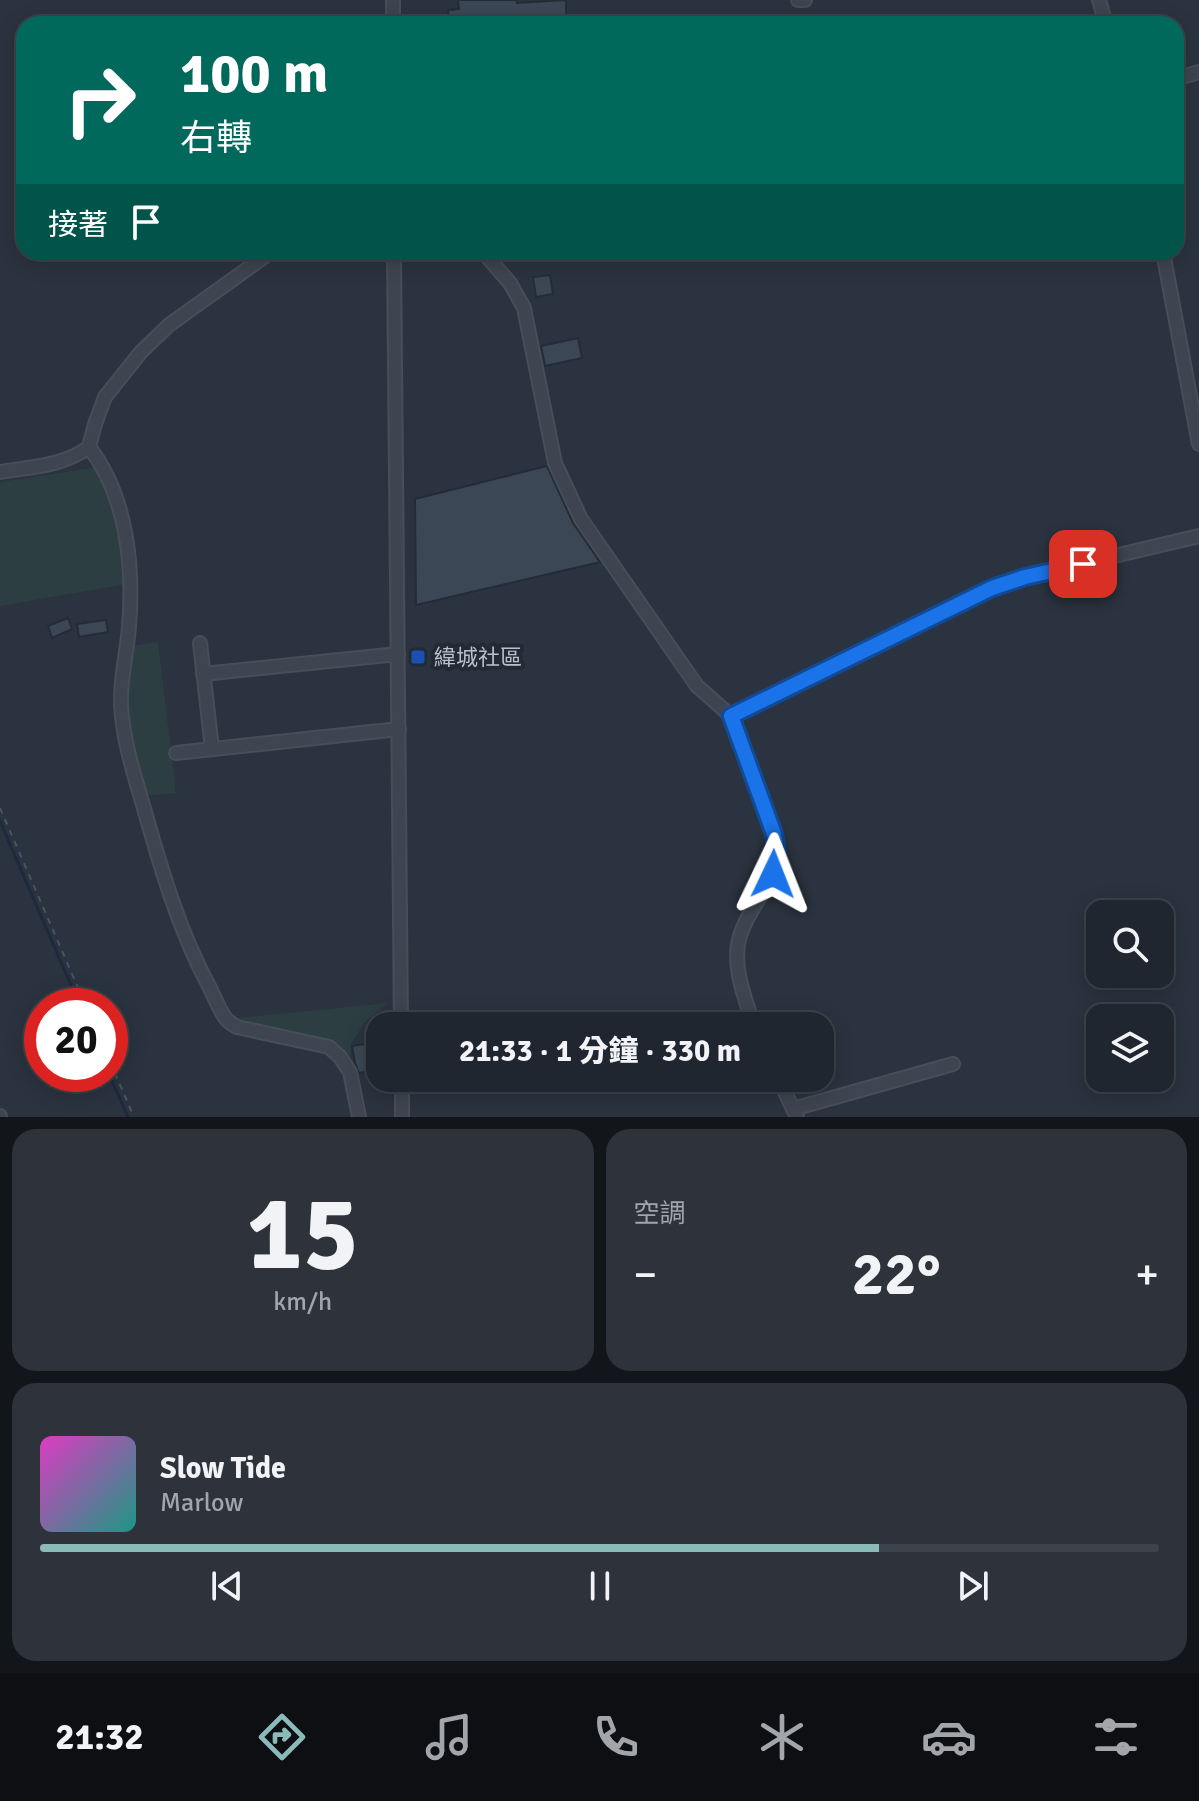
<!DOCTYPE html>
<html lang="zh-TW">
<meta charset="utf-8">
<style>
:root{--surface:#20262f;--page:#2d323b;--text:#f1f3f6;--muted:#a2a5aa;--line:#3d434b;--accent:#8bbbb9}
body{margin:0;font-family:Signika,"Noto Sans TC",sans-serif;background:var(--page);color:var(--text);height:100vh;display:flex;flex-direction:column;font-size:30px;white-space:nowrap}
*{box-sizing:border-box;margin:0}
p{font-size:26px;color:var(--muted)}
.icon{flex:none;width:44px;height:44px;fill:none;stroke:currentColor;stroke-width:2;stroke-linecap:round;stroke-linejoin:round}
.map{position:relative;height:1117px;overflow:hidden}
.details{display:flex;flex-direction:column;gap:12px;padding:12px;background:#12151a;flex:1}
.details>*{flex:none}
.hud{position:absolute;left:16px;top:16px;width:1168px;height:244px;border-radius:24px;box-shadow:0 4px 20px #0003,0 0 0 2px var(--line);background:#00695c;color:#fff;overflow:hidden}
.buttons{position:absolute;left:1086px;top:900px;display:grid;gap:16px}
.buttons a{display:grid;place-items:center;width:88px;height:88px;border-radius:16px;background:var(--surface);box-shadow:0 4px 20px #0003,0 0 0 2px var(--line);font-size:40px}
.speed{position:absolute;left:24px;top:988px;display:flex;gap:16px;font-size:40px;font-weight:700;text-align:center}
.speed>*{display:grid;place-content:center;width:104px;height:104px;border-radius:50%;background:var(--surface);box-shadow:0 4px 20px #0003,0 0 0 2px var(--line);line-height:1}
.speed .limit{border:12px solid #d22;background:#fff;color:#111}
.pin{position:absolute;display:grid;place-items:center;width:68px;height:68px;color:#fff;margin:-34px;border-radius:16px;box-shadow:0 4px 12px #0006}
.me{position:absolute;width:88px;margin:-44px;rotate:2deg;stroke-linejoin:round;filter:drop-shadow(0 0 6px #0008)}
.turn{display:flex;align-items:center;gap:28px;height:168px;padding:0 32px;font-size:36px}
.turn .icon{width:104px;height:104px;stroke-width:2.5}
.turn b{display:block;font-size:56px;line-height:68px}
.then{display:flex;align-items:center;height:76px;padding:0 32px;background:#0003;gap:16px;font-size:30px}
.big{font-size:60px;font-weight:800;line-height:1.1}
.details .card{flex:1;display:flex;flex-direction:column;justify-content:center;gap:12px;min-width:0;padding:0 28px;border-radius:24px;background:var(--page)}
.details .dial{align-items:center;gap:0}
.dial b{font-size:104px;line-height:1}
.song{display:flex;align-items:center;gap:24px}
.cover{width:96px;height:96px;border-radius:12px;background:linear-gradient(135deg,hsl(310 70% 55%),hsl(170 70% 35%))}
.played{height:8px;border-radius:4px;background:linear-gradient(90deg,var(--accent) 75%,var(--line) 75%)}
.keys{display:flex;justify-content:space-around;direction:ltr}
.heat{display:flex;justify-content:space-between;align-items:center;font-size:44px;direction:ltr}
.details .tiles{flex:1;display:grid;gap:12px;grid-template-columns:1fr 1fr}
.card:last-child{grid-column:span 2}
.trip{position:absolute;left:366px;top:1012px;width:468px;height:80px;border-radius:24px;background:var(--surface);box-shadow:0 4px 20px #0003,0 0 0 2px var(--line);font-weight:800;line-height:80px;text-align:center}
.tabs{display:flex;height:128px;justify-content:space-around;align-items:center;background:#0d0f13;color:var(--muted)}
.tabs .icon{width:56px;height:56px}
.tabs .active{color:var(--accent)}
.tabs b{font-size:36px;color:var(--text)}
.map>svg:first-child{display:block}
.green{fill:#2c3e41}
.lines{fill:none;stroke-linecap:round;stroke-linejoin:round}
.stream{stroke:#1d2a3d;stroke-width:3}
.building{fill:#3c4755;stroke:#242c37;stroke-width:2}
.minor-casing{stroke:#474e59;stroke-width:16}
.path{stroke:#455758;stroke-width:2;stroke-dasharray:6 6;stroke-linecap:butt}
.minor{stroke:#3e4550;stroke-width:12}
.route-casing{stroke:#114b97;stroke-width:20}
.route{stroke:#1a73e8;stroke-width:14}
.transit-dot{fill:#1a4fb4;stroke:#222a35;stroke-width:3}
.labels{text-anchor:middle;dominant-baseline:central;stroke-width:8;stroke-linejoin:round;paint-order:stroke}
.poi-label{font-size:22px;fill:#bac0ca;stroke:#222a35;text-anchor:start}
</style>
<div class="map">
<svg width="1199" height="1117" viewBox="0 0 1199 1117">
<rect width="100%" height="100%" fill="#2a333f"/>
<g class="green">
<path d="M98,467L120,525L127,584L0,606V482Z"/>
<path d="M158,642L176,793L144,796L130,739L124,702L131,646Z"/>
<path d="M388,1003L364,1023L351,1044L350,1066L343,1055L238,1025L229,1019Z"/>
</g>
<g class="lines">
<g class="stream">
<path d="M0,821L80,1006"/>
<path d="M109,1074L128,1117"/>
</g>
</g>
<g class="building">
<path d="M458,0H516L517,3L566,0V24H449L448,10L459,9Z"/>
<path d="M550,275L553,294L536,297L533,277Z"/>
<path d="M578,338L582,358L545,366L541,346Z"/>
<path d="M547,466L573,523L600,562L416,605L415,499Z"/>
<path d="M68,618L72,629L52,638L48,626Z"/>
<path d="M106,620L108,632L79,637L77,624Z"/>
<path d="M371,1043L373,1053L368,1054L371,1071L359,1073L355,1063L352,1046Z"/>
</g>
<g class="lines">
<g class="minor-casing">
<g id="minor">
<path d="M393,0V24"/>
<path d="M798,0H805"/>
<path d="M1099,0L1106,24"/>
<path d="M1176,79L1199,72"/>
<path d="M271,252L169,325L141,352L105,397L95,424L89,447C127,496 134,566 129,627C127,652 120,680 121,705C123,742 135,777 145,812C162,872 180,933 210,988C215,998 220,1012 227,1020C230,1023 234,1025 237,1027L329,1047L340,1057L350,1072L359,1117"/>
<path d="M394,252L401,1026"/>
<path d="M483,252L510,283L524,308L555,463L581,519L697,686L731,716L774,834C784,884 753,894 740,936C731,965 745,998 754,1026"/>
<path d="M1163,252L1199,444"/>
<path d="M0,472C30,467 64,466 89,447"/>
<path d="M200,643L212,749"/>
<path d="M203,674L398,654"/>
<path d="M731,716L992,588L1025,577L1199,536"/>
<path d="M176,753L399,729"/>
<path d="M402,1078V1117"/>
<path d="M778,1078L797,1117"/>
<path d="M793,1109L953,1064"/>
<path d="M0,1116V1117"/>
</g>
</g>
<g class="path">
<path d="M0,808L86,1006"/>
<path d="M110,1062L134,1117"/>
</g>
<use href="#minor" class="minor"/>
</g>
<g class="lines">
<g class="route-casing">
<path id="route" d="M773,874C778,860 777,849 774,834L731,716L992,588L1025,577L1083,564"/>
</g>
<use href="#route" class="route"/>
</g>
<rect class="transit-dot" x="410" y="649" width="16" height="16" rx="4"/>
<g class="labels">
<g class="poi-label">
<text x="434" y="657">緯城社區</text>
</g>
</g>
</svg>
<div class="buttons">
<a><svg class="icon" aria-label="search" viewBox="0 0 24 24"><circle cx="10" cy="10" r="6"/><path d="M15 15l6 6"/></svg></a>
<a><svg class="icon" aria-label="layers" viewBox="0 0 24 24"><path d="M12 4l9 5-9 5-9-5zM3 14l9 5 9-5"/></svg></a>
</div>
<div class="speed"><div class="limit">20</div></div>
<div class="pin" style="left:1083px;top:564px;background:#d93025"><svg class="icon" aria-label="arrive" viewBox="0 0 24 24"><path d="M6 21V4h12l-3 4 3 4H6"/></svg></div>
<svg class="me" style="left:773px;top:874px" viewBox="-20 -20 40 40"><path d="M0-17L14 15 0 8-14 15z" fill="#1a73e8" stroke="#fff" stroke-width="4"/></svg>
<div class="trip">21:33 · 1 分鐘 · 330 m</div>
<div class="hud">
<div class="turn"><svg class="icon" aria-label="right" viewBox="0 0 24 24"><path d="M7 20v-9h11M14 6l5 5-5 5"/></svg><div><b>100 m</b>右轉</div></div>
<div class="then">接著<svg class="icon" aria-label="arrive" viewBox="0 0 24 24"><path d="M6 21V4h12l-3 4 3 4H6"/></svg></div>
</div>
</div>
<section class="details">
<div class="tiles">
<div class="card dial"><b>15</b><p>km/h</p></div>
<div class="card"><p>空調</p>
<div class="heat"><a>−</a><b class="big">22°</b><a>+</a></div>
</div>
<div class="card">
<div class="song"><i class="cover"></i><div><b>Slow Tide</b><p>Marlow</p></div></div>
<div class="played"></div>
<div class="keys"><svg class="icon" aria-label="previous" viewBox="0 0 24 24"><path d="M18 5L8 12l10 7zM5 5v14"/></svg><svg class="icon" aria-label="pause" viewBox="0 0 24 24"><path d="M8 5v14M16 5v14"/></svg><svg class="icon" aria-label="next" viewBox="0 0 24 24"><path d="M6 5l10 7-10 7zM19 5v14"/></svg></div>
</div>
</div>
</section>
<nav class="tabs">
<b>21:32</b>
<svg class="icon active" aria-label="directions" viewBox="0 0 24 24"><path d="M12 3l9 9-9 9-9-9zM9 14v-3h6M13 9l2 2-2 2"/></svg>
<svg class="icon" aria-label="music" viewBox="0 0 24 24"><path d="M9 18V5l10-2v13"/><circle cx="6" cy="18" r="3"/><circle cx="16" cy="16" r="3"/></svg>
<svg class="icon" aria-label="phone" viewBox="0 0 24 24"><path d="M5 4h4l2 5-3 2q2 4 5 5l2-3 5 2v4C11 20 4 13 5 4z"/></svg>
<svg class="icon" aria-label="climate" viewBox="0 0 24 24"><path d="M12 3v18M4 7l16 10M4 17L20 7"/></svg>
<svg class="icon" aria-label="car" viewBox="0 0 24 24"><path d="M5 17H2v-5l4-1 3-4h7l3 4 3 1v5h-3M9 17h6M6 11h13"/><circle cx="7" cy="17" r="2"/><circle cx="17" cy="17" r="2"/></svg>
<svg class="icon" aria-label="filters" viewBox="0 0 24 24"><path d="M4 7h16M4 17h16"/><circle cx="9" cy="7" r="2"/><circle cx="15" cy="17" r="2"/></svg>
</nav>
